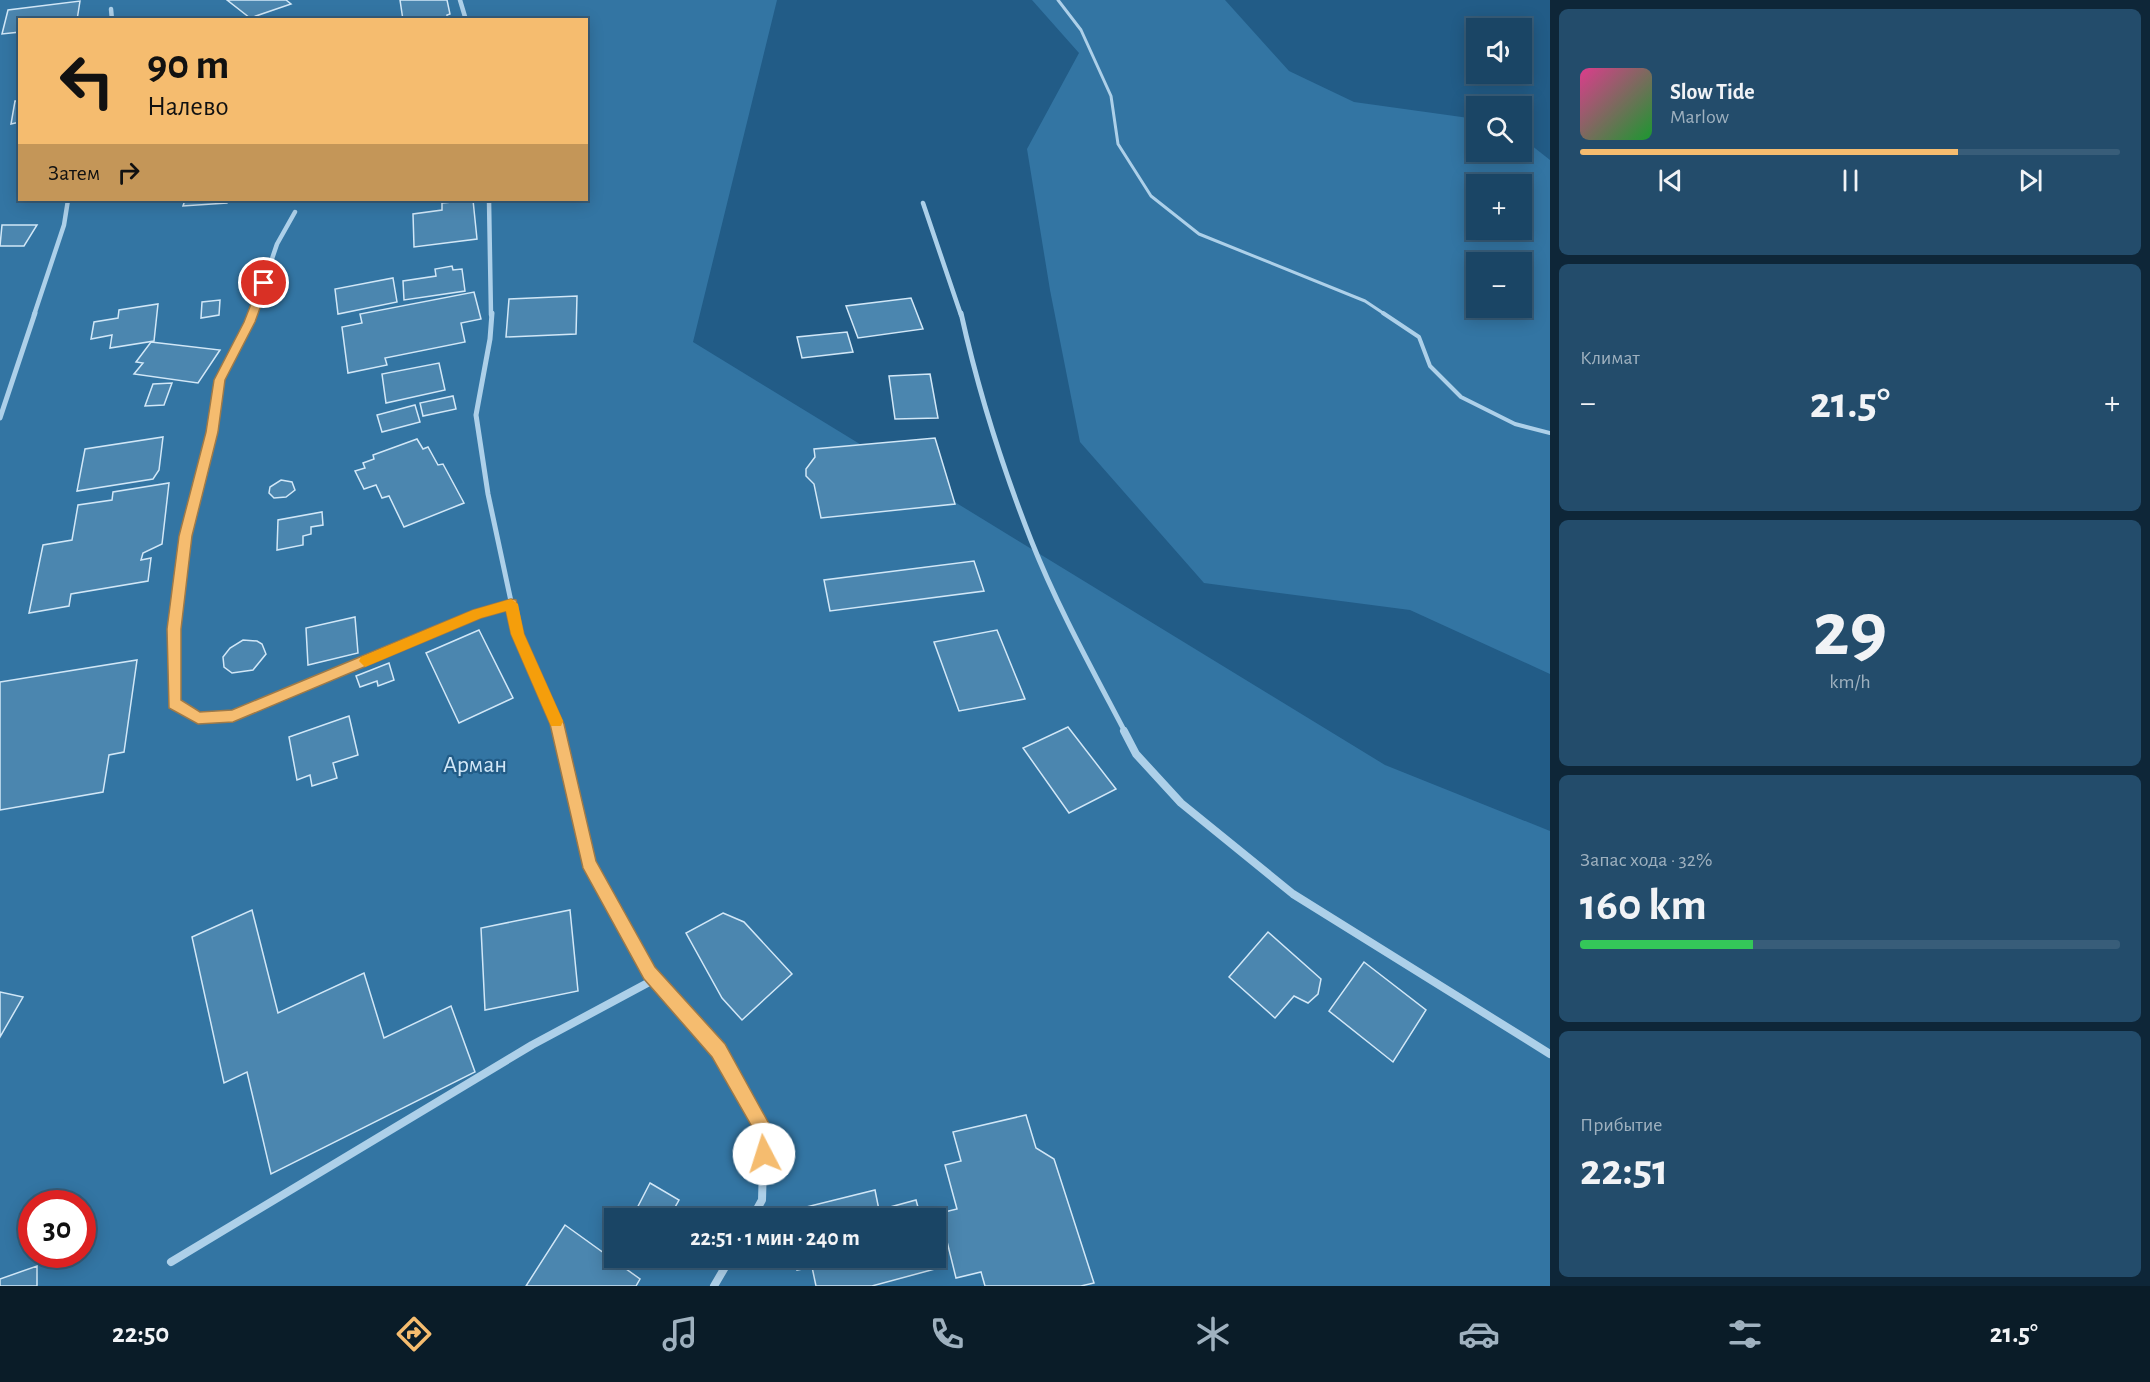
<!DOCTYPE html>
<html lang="ru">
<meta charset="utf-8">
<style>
:root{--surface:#1a4565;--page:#234c6b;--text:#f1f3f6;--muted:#9fb1bf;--line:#385d79;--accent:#f5bc6f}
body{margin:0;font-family:"Alegreya Sans",sans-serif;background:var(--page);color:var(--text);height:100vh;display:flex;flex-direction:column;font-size:22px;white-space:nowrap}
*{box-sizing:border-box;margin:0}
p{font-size:20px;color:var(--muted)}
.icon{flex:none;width:33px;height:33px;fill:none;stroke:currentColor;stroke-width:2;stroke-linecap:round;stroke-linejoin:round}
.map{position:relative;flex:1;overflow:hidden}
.sheet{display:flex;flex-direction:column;gap:9px;padding:9px;background:#0e2638;width:600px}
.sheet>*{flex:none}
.top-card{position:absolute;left:18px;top:18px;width:570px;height:183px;border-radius:0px;box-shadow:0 3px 15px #0003,0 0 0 2px var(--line);background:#f5bc6f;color:#111;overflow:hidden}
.tools{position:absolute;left:1466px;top:18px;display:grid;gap:12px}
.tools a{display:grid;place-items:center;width:66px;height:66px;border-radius:0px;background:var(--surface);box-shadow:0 3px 15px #0003,0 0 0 2px var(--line);font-size:30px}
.speed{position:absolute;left:18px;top:1190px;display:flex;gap:12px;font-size:30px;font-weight:700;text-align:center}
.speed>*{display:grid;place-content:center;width:78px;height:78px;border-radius:50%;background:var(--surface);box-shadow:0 3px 15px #0003,0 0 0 2px var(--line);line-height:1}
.speed .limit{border:9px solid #d22;background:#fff;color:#111}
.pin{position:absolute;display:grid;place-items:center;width:51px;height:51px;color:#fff;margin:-26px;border:3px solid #fff;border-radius:50%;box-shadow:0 2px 6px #0007}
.me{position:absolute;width:66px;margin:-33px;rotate:355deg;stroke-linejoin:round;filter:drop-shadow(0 0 4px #0008)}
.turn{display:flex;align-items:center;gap:21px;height:126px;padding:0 30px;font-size:27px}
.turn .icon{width:78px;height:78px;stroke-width:2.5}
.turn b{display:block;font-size:42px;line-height:51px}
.then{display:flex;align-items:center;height:57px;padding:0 30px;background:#0003;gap:12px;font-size:22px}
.big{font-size:45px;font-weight:700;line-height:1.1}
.sheet .tile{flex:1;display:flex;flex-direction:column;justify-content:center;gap:9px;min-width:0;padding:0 21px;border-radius:9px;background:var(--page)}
.sheet .dial{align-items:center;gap:0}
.dial b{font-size:78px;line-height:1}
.song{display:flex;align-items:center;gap:18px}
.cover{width:72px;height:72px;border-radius:9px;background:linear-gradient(135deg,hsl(330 70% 55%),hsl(130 70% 35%))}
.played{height:6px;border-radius:3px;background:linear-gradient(90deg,var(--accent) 70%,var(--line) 70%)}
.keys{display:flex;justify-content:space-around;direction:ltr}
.heat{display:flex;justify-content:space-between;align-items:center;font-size:33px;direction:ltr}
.charge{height:9px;border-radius:4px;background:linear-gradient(90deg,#34c759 32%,var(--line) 0)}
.trip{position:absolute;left:604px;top:1208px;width:342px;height:60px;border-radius:0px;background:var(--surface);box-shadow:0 3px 15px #0003,0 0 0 2px var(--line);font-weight:700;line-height:60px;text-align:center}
.tabs{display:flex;height:96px;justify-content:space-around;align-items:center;background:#0a1c28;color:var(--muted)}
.tabs .icon{width:42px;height:42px}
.tabs .selected{color:var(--accent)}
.tabs b{font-size:27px;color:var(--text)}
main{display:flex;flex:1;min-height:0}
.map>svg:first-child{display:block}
.green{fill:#3375a3;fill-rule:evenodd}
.building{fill:#4b86af;stroke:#d1e7f7;stroke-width:1.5}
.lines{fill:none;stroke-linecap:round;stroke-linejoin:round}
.service-far1{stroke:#add0e9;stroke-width:3}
.service{stroke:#add0e9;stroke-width:4}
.minor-far2{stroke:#add0e9;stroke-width:4.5}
.minor-far1{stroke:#add0e9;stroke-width:5}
.minor{stroke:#add0e9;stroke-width:8}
.route{fill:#f5bc6f;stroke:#9f7a48;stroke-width:1.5}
.slow{fill:#f59e0b}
.labels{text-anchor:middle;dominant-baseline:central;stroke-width:4.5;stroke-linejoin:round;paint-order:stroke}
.park-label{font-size:24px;fill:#d1e7f7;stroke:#225c87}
</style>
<main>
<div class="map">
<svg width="1550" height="1286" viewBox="0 0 1550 1286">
<rect width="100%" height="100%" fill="#225c87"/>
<g class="green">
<path d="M0,0H777L693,342L1385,765L1550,831V1286H0ZM20,20H586V200H20ZM32,1203H82V1254H32ZM615,1218H936V1257H615Z"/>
<path d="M1032,0H1225L1289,71L1354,102L1476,119V152H1521V137L1550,160V674L1410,610L1204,583L1080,442L1050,290L1027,149L1079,53ZM1476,184H1521V230H1476ZM1476,262H1521V308H1476Z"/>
</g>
<g class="building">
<path d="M227,0H286L291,4L250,18Z"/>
<path d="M400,0H447L450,14L447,15V20H403Z"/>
<path d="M80,1L77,20H20V32L2,34L8,10Z"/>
<path d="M15,101H20V122L11,124Z"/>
<path d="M185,200H228L227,203L183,206Z"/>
<path d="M473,200L477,239L414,247L413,214L442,210V203Z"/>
<path d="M2,225H37L24,246H0Z"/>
<path d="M452,266L453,270L462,269L465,291L404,300L403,281L436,276L435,269Z"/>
<path d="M393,278L397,302L338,314L335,289Z"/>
<path d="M474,292L481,319L461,323L465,342L385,358L387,365L348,373L342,327L362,323L360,314Z"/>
<path d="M577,296L576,334L506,337L509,299Z"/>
<path d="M911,298L923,329L858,338L846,306Z"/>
<path d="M220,300L219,315L201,318L202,302Z"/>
<path d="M158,304L154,341L110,348L112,335L91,339L94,322L118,318L119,310Z"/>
<path d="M847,332L853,352L802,358L797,337Z"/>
<path d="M151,342L220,350L198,383L134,374L143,363L136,362Z"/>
<path d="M439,363L445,390L386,403L382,374Z"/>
<path d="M930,374L938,418L895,419L889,376Z"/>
<path d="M172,383L164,405L145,406L153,384Z"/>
<path d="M453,396L456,409L423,416L420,403Z"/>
<path d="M415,405L420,422L382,432L377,415Z"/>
<path d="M163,437L159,470L153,479L77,491L85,449Z"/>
<path d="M935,438L955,504L821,518L814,484L806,476V469L815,457L814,449Z"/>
<path d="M417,439L423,449L428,447L438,465L443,464L464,503L404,527L389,496L382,498L376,485L364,489L355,471L365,468L363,463L374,459L373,455Z"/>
<path d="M281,480L292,482L295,490L286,497L274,498L269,493L270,487Z"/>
<path d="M169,483L162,544L143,553L141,560L151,558L148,581L71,594L69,606L29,613L43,545L72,540L78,505L112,500L113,492Z"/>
<path d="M322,512L323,525L311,527V534L303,536V545L277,550L278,520Z"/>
<path d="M974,561L984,591L830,611L824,580Z"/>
<path d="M355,617L358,653L308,665L306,628Z"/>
<path d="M479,630L513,698L459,723L426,653Z"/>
<path d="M997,630L1025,699L959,711L934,642Z"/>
<path d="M243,640L257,641L262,644L266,654L253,670L232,673L224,667L223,657L230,648Z"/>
<path d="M137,660L124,752L109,755L103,792L0,810V682Z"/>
<path d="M389,663L394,680L378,686L377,681L360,687L356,676Z"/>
<path d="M349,716L358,755L333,763L337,778L312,786L310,775L297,780L289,737Z"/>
<path d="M1068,727L1116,789L1069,813L1023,748Z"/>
<path d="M252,910L278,1013L364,973L384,1038L451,1006L475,1072L271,1174L247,1072L224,1083L192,937Z"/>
<path d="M570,910L578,991L485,1010L481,928Z"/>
<path d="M723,913L744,922L792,974L742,1020L722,998L686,933Z"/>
<path d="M1268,932L1321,979L1318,994L1308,1003L1294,996L1275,1018L1229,977Z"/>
<path d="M1364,962L1426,1010L1393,1062L1329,1011Z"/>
<path d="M0,992L23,997L0,1037Z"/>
<path d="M1026,1115L1036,1148L1054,1159L1094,1283L1081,1286H985L981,1272L956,1278L940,1213L957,1209L945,1165L961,1161L953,1132Z"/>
<path d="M650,1183L679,1200L669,1218H632Z"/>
<path d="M875,1190L879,1210L916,1200L921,1218H787L786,1212Z"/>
<path d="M565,1225L640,1279L636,1286H526Z"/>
<path d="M795,1257H932L935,1269L872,1286H816L812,1267L797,1270Z"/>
<path d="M37,1266V1286H0V1279Z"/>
</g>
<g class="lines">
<path class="service-far1" d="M1058,0L1081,30L1111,96L1118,144L1151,196L1199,234L1365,301L1386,315"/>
<path class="service" d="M1383,313L1419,337L1430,366L1461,397L1515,424L1550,433"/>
<g class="minor-far2">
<path d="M460,0L466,20"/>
<path d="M111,9L112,20"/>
<path d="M489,200L491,315"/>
<path d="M923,203L961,315"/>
<path d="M34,315L64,225L68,200"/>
<path d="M253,315L277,244L295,212"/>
</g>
<g class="minor-far1">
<path d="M253,313L219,380L212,432L186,535L174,629V703L198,718L233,716L478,614L511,604"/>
<path d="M492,313L490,339L476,415L488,494L518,634L559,732"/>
<path d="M961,313C978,390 1002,466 1031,540C1057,606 1092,669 1125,732"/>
<path d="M0,418L35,313"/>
</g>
<g class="minor">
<path d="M558,731L588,863L649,973L719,1051L764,1131L762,1200L752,1218"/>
<path d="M1124,731L1136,754L1181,803L1293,894L1550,1054"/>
<path d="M171,1262L532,1045L655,979"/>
<path d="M714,1286L731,1257"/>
</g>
</g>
<path class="route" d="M260,281L269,283L255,322L225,380L218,432L192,536L181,629V700L200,712L232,710L473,610L511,599L516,600L524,634L564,724L596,861L655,967L725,1044L773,1131L770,1160L764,1163L757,1160L754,1154L755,1132L712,1057L644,979L583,868L550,724L511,634L506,611L481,618L233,722L198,724L169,708L167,629L179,536L206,432L214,380L244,322Z"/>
<path class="slow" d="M511,599L518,604L524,634L563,721L561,726H551L511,634L506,611L481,618L365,667L359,661L361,657L473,610Z"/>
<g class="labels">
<g class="park-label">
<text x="475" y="765">Арман</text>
</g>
</g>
</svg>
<div class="tools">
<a><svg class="icon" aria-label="sound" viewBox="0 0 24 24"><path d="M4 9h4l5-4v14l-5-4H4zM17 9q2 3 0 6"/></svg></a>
<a><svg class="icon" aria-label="search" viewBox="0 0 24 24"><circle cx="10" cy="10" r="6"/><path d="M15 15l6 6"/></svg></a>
<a>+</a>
<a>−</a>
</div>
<div class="speed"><div class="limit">30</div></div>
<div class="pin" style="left:264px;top:283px;background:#d93025"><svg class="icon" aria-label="arrive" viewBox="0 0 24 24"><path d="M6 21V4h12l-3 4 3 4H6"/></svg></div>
<svg class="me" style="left:764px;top:1154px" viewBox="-20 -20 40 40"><circle r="19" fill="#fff"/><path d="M0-13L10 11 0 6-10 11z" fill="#f5bc6f"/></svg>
<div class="trip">22:51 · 1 мин · 240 m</div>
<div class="top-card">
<div class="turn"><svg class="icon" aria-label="left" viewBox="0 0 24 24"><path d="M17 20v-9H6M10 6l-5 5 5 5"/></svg><div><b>90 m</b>Налево</div></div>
<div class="then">Затем<svg class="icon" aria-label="right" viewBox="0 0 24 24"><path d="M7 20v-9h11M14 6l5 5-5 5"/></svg></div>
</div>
</div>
<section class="sheet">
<div class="tile">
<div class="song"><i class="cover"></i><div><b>Slow Tide</b><p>Marlow</p></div></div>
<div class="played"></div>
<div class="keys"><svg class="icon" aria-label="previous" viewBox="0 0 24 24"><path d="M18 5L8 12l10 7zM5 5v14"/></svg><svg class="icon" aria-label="pause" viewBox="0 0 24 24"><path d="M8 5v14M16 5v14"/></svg><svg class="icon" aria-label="next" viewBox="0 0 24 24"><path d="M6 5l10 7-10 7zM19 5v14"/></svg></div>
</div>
<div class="tile"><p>Климат</p>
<div class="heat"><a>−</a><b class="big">21.5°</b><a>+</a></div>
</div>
<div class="tile dial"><b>29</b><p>km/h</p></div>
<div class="tile"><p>Запас хода · 32%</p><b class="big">160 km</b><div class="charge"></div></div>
<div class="tile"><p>Прибытие</p><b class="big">22:51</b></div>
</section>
</main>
<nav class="tabs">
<b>22:50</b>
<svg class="icon selected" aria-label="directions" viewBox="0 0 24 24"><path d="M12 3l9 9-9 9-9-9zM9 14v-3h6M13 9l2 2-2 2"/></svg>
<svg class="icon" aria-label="music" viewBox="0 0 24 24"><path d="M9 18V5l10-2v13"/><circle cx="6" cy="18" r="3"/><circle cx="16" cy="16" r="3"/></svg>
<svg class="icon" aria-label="phone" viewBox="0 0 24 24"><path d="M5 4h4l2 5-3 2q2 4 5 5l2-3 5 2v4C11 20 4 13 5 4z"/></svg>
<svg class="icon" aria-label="climate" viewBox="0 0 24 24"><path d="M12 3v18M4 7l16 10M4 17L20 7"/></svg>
<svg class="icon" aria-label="car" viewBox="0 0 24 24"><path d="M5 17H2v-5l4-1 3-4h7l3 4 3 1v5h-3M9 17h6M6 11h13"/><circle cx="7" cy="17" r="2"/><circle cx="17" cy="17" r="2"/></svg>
<svg class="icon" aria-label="filters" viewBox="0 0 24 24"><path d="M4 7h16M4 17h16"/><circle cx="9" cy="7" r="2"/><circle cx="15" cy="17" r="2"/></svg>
<b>21.5°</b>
</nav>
